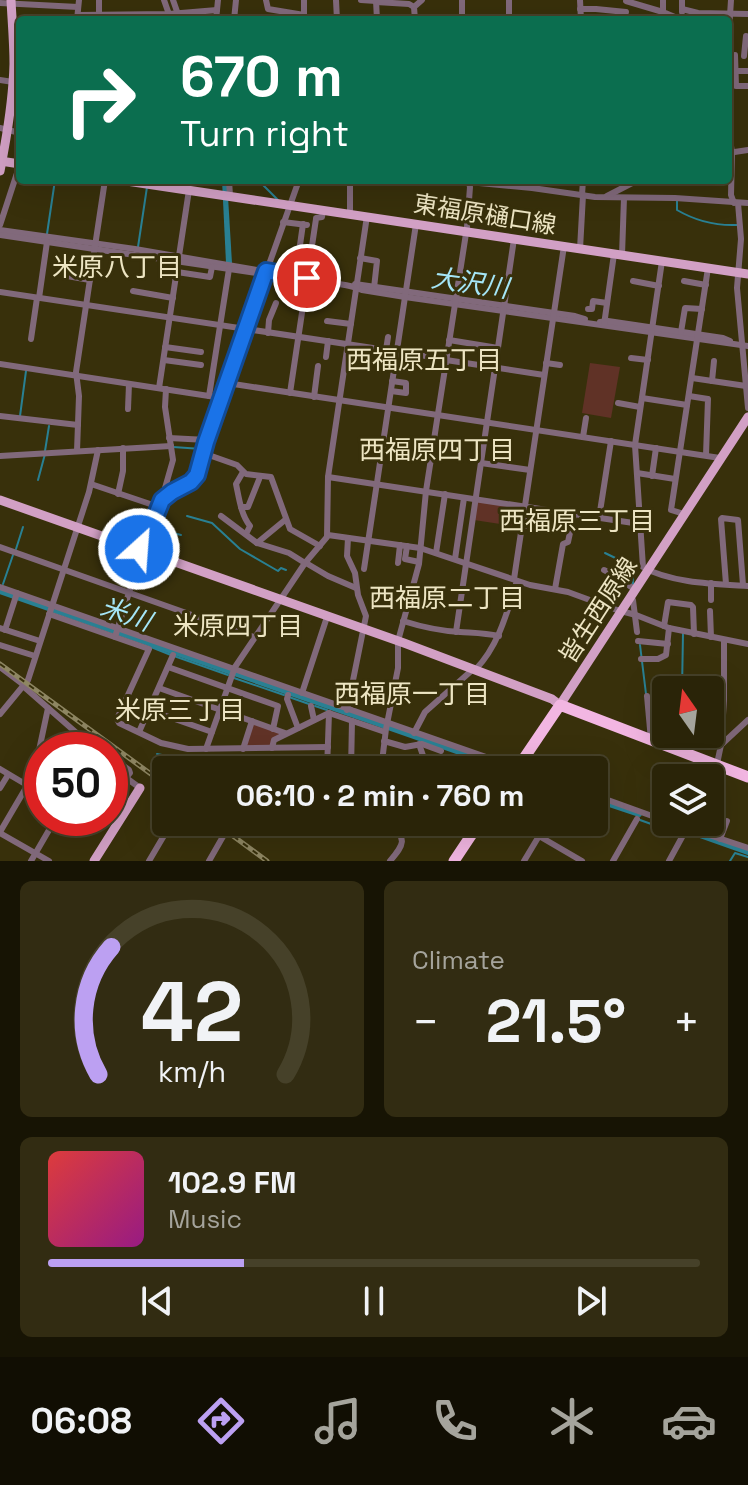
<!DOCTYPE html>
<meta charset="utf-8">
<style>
:root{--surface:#2a2408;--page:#322c12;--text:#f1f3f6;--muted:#a5a49c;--line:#464129;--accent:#bca0f2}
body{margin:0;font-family:"Space Grotesk","Noto Sans JP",sans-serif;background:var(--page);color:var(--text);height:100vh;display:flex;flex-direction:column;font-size:30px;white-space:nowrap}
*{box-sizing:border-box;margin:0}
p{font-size:26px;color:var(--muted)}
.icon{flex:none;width:44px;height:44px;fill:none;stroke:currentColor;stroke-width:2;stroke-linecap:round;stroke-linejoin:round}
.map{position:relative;height:861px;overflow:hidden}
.panel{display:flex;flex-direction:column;gap:20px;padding:20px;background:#171404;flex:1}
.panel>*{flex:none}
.top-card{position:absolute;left:16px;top:16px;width:716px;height:168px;border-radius:8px;box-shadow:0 8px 32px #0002,0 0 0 2px var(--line);background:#0b6e4f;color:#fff;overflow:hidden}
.needle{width:52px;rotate:346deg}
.tools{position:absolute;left:652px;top:676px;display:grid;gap:16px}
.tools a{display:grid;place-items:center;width:72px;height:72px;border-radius:8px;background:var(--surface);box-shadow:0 8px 32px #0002,0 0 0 2px var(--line);font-size:40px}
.speed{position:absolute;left:24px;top:732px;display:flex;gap:16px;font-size:40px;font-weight:700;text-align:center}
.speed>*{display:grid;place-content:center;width:104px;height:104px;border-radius:50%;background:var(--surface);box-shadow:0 8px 32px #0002,0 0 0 2px var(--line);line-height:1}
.speed .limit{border:12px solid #d22;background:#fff;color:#111}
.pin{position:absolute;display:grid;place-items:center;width:68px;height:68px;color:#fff;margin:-34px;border:4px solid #fff;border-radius:50%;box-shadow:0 2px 8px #0007}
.me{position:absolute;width:88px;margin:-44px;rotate:26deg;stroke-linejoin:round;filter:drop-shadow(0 0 6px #0008)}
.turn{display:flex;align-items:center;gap:28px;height:168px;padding:0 32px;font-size:36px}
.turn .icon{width:104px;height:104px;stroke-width:2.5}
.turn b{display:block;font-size:56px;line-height:68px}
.big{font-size:60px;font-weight:600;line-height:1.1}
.panel .widget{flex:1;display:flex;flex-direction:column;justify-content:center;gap:12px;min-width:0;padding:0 28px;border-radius:12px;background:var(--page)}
.panel .dial{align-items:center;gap:0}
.dial svg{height:208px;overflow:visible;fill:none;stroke:var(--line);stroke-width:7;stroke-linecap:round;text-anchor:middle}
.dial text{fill:var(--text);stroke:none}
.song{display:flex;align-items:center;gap:24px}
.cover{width:96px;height:96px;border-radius:12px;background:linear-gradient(135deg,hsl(0 70% 55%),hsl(310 70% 35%))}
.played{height:8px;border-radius:4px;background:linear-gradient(90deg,var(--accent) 30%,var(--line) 30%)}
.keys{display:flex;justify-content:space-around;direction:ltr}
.heat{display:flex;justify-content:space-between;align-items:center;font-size:44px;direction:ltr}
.panel .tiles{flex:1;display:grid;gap:20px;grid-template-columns:1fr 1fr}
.widget:last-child{grid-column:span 2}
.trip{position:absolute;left:152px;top:756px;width:456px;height:80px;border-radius:8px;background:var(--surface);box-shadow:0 8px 32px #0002,0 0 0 2px var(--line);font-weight:600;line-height:80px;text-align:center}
.tab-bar{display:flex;height:128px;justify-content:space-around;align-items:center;background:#110e03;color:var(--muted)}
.tab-bar .icon{width:56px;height:56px}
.tab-bar .on{color:var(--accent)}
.tab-bar b{font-size:36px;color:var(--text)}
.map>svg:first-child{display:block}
.green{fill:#603226}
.water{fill:#298093}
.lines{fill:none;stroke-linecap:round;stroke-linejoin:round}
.stream{stroke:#298093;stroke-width:2}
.river{stroke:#298093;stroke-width:6}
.minor{stroke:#81697b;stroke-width:6}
.major{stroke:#d2a0c5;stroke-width:9}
.highway{stroke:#f2b6e2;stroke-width:11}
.rail-casing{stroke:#8e8662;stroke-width:5}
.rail{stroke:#38300b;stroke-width:2;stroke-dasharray:6;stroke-linecap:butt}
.route-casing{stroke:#114b97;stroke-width:20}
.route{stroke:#1a73e8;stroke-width:14}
.labels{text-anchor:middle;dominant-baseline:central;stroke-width:6;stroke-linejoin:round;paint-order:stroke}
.street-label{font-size:24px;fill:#ede5c3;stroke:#38300b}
.neighbourhood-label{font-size:26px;fill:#ede5c3;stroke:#38300b}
.water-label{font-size:26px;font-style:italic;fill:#a5e6f7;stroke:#38300b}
</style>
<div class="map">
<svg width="748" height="861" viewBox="0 0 748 861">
<rect width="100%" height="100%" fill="#38300b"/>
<g class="green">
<path d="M590,363L620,367L611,418L582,413Z"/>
<path d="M477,501L522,508L520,527L474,520Z"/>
<path d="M253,724L280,733L271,746L245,747Z"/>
</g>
<path class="water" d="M222,180H227L232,263H226Z"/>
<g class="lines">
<g class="stream">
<path d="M247,180L253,185"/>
<path d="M258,180L278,200"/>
<path d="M677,200V210C696,221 715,226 737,225"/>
<path d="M47,234L55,180"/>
<path d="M138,247L147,187"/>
<path d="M20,416L26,371"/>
<path d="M173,447L202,449"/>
<path d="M45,451L49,426"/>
<path d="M38,480L45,454"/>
<path d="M187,516L212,523L240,549L278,571L281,568L286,570"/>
<path d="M155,528L181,535"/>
<path d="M16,549L23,527"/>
<path d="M605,553L632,566L633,584"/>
<path d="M3,584L13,555"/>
<path d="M585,642L589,622"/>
<path d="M640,645L646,694"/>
<path d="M151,647L171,655"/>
<path d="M174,656L228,675"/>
<path d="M234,678L284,695"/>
<path d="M682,690L683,633"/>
<path d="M289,697L309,704"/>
<path d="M651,700L666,702"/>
<path d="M315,706L327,710"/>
<path d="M687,747L692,734"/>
<path d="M157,754L192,761L292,757L311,770"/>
<path d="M600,795L605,772"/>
<path d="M640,820L654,825"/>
<path d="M374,822L399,837"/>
<path d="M730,861L735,853L748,857"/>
</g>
<g class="river">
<path d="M0,591L511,770"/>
<path d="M594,799L639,814"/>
<path d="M683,829L748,852"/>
</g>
<g class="minor">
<path d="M164,0L171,20"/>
<path d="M173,0L180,20"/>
<path d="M266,0L268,9L304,15"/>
<path d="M336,0L337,20"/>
<path d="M361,0L376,1"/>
<path d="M376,0L377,20"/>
<path d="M462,0V20"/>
<path d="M509,0V20"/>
<path d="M580,0L581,20"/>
<path d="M663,0V12L682,20"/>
<path d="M626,1L663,12"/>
<path d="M376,2L409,4L414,7"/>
<path d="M0,3L78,7"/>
<path d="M580,9H596L626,12"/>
<path d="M682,9L698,13L748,14"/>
<path d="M682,12V0"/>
<path d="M78,15L169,14L217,10"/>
<path d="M77,20L79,0"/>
<path d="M99,20V0"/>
<path d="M216,20L218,0"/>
<path d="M234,20L236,0"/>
<path d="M304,20V0"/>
<path d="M415,20L414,7L422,0"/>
<path d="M728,46L731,0"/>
<path d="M735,55L736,86H748"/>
<path d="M744,56L746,36"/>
<path d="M728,71H748"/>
<path d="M0,80L13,82"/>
<path d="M0,128L20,133"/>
<path d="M728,128L732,152L731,195L734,203"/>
<path d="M728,153L748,150"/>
<path d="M229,180L230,196"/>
<path d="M448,180L532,188L595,197L675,198L748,203"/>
<path d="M582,195L583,180"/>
<path d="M607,196L638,180"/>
<path d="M738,203L741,239L737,288L748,408"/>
<path d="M350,214V180"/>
<path d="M283,222L307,225"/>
<path d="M0,225L20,164"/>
<path d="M0,230L135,249L257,270"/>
<path d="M0,235L276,276C303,287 335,278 362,290L405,297L748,346"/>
<path d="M580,249L583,195"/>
<path d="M299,252L303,224"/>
<path d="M622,255L624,198"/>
<path d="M360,258L377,261L374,288"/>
<path d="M662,261L635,445L643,567C670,583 716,584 748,586"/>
<path d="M177,272L210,277L212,267"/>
<path d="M276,273L328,281"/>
<path d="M67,276L90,280"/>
<path d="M633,281L659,286"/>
<path d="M684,281L706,285"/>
<path d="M355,284L575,316L585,319"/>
<path d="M133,291L173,298"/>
<path d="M0,292L446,359"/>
<path d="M39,298L47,242"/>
<path d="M588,309H592L593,301L607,303"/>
<path d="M327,321L351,324"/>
<path d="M600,322L608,321L723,338L730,341"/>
<path d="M604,325L614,254"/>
<path d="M681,332L685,308L702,309"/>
<path d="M268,333L269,320L276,303"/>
<path d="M31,339L37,298"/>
<path d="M449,340L498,348"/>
<path d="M165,347L201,352"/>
<path d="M386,350L388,337"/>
<path d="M326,357L328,341"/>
<path d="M631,358L648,360"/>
<path d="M164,360L201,365"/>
<path d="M446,360L544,375"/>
<path d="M546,363L560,365"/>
<path d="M0,364L222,398"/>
<path d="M692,378L746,386"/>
<path d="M712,381L714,361"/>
<path d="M227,383L720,458"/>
<path d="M159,388L189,190"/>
<path d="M391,391L406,393V383L392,381"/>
<path d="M290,393L316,219V218L322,217L323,210"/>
<path d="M209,396L229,269"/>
<path d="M689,396L708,399L706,455"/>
<path d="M314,397L318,366"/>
<path d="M642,398L687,405"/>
<path d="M618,403L640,407"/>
<path d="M128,409L129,384"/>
<path d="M0,416L78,425"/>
<path d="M583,437L586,418"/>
<path d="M169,438L207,440"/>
<path d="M77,451L79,396L76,372L105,180"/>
<path d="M203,453L237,465L246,474L271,477L290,529L320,546"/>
<path d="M0,456L171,446"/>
<path d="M481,463L530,470"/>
<path d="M243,472L236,484C239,498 241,515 250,526L246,534"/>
<path d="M637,473L675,479"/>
<path d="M652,476L656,448"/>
<path d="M328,477L640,524"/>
<path d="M91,484L159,507"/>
<path d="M118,494L123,471V448"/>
<path d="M164,498L163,495L173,460L165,407L166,389"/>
<path d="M241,507H248L260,477"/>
<path d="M684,514L671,510L708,268"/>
<path d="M221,516L257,543L289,553L305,563"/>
<path d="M599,518L611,441"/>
<path d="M523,519L545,522"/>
<path d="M522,525L543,528"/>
<path d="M328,535L420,548L530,585L568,592L617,610L636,615L669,628L748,644"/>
<path d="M257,543L285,520"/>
<path d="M407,546L405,559L419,562"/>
<path d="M0,547L254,637"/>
<path d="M436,553L445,494"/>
<path d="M455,559L464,498"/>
<path d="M306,563L328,576L356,588"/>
<path d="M398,563L400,545"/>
<path d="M364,569L416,224"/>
<path d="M604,570C615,575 624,583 635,589"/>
<path d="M514,579L564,246"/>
<path d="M726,584L721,519L722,518L738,520L743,585"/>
<path d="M0,587L517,768"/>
<path d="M555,589L563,544L568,542L574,514"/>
<path d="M630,598L633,600L637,632"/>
<path d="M711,600V583"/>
<path d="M710,611L711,637"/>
<path d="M49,614L149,649L117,719L119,723L161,743L188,749L328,747"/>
<path d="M403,621C422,627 440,631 460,632C474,633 485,633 499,636"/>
<path d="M664,626L668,602L691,605L693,607L694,634"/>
<path d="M0,628L40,641"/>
<path d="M5,630L17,593"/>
<path d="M456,632L514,239"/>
<path d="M115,637L143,548L162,500L172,492L196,478L200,468L206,442L299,180"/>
<path d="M638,641L668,644"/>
<path d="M0,645L35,656"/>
<path d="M641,659H658L666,655L669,628"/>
<path d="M0,667L24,685"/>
<path d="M168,667L278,706L273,729"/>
<path d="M476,669C499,645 507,612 517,581"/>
<path d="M23,686L96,750"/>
<path d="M159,688L285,733"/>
<path d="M302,693L326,620"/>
<path d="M288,695L287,699L298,728"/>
<path d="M647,696L651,740"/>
<path d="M311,706L314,720"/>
<path d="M149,710L212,732"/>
<path d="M347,710L366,616L358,595L355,573L347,556L348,538"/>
<path d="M0,714L28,680L89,492L98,450"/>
<path d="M139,732L173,655"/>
<path d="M414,733L425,712L470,672"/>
<path d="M384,741L405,747L422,744L441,751"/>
<path d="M419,744L428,770"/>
<path d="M721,745L748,720"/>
<path d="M272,748L274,740L329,713L385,732"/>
<path d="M206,749L235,667L305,563L327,537L328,477L367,216"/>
<path d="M243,749L252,721"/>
<path d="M110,758H113L129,770L130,773L126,778"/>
<path d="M110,766L140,788"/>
<path d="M0,769L42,794"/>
<path d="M327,770L329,713"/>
<path d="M351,770L352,721"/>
<path d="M381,770L386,729L398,668V641L419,564L426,491L467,227L470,187L468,180"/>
<path d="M0,788L8,775"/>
<path d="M594,795L666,821"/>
<path d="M710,797L721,745L724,700V640"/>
<path d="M454,822L468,839"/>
<path d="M508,822L539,836L582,861"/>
<path d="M670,822L748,848"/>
<path d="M0,832L34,774L48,708"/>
<path d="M0,833L49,861"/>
<path d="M720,839L727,821"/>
<path d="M31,861L56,818"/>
<path d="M149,861L172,822"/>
<path d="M209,861L225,833"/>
<path d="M390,861C405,843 406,841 392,822"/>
<path d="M524,861L539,836"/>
<path d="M613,861L637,819"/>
<path d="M669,861L687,828"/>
</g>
<g class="major">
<path d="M0,161L20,164"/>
<path d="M0,171C7,136 13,100 14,64C14,42 12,21 11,0"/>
<path d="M120,180L748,274"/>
<path d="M0,500L404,643L552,699L560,705"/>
<path d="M560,705L748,417"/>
<path d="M94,861L140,788"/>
</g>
<g class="highway">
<path d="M516,770L560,705L748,777"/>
<path d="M454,861L480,822"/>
</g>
<g class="rail-casing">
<g id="rail">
<path d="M0,664L166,785"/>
<path d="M214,822L267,861"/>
</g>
</g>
<use href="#rail" class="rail"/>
</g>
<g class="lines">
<g class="route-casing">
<path id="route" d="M139,549L142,550L162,500L172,492L191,482L197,475L206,442L266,271L307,278"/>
</g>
<use href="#route" class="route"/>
</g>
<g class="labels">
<g class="street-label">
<text transform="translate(485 214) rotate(9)">東福原樋口線</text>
<text transform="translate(598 610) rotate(-57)">皆生西原線</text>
</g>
<g class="neighbourhood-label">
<text x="117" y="267">米原八丁目</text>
<text x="424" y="360">西福原五丁目</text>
<text x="437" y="450">西福原四丁目</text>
<text x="577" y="521">西福原三丁目</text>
<text x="447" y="598">西福原二丁目</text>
<text x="238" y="626">米原四丁目</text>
<text x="412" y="694">西福原一丁目</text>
<text x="180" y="710">米原三丁目</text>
</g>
<g class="water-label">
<text transform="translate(470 283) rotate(8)">大沢川</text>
<text transform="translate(126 614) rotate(19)">米川</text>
</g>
</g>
</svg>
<div class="tools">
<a><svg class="needle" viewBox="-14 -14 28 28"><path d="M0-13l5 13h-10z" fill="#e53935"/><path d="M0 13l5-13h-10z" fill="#a5a49c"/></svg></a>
<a><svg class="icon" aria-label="layers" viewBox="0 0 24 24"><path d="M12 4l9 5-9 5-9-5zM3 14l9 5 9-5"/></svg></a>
</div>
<div class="speed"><div class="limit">50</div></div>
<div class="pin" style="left:307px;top:278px;background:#d93025"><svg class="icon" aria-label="arrive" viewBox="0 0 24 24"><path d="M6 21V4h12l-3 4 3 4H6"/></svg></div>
<svg class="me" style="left:139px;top:549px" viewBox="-20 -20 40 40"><circle r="17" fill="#1a73e8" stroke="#fff" stroke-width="3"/><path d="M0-11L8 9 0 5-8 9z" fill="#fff"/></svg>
<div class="trip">06:10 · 2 min · 760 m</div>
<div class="top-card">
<div class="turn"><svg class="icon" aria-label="right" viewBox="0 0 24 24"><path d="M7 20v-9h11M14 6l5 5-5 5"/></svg><div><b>670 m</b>Turn right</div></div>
</div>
</div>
<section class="panel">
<div class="tiles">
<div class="widget dial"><svg viewBox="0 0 100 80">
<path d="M14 69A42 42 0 1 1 86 69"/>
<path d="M14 69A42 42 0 0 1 19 20" stroke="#bca0f2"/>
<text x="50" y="56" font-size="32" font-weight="700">42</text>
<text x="50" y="72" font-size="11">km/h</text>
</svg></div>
<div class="widget"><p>Climate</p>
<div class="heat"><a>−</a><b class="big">21.5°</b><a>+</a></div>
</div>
<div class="widget">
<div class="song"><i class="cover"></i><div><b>102.9 FM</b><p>Music</p></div></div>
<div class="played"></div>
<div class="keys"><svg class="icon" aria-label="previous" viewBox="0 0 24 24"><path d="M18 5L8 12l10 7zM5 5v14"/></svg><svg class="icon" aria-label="pause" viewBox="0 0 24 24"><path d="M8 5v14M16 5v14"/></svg><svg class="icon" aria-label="next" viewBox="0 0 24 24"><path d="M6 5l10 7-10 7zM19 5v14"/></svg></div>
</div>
</div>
</section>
<nav class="tab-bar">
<b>06:08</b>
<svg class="icon on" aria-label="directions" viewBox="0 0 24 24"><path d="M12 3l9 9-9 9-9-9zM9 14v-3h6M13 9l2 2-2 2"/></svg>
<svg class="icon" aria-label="music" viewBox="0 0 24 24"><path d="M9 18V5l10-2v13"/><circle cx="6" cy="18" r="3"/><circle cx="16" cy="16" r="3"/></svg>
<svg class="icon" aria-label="phone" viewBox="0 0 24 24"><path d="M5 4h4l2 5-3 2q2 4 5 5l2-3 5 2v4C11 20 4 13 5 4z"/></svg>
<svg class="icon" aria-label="climate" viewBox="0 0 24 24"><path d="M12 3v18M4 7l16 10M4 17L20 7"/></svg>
<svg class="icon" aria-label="car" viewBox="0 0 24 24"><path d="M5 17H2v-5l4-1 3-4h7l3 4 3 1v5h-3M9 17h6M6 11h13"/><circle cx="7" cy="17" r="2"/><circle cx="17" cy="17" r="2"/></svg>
</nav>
